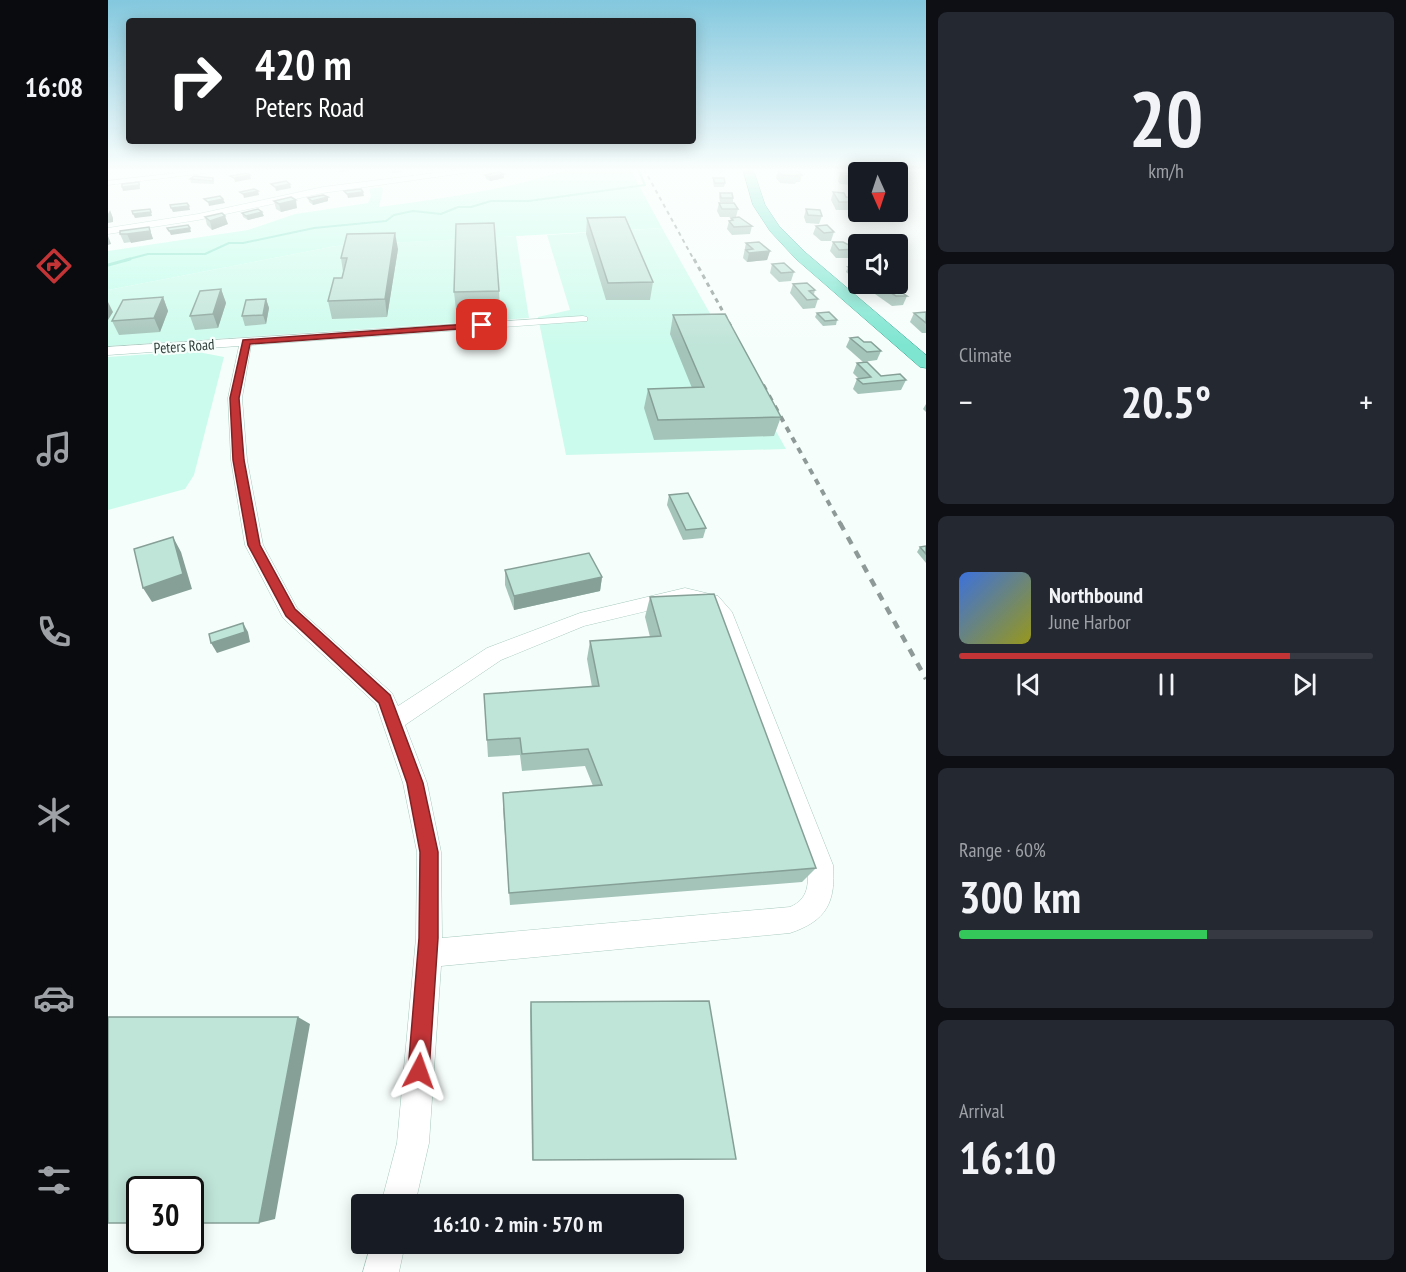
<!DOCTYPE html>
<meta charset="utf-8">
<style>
:root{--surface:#171b24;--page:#242831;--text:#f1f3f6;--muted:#9ea1a6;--line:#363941;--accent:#c33437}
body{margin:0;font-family:"PT Sans Narrow",sans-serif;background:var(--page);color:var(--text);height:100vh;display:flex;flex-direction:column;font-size:22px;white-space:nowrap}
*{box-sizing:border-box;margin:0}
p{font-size:20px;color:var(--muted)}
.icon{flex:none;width:33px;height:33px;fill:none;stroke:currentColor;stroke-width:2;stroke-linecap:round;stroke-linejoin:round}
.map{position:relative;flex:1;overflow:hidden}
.sheet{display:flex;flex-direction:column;gap:12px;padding:12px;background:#0d0f14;width:480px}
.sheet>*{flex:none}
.top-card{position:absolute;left:18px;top:18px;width:570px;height:126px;border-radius:6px;box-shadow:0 3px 15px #0003;background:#202124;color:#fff;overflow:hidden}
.needle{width:39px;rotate:177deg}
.tools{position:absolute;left:740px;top:162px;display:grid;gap:12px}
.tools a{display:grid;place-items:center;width:60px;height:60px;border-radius:6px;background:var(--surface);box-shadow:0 3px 15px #0003;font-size:30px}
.speed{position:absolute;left:18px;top:1176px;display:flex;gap:12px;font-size:30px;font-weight:700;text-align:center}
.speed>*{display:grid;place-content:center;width:78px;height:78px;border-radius:50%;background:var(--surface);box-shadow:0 3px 15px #0003;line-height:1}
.speed .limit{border:3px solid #111;border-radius:9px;background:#fff;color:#111}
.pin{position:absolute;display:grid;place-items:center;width:51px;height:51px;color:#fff;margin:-26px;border-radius:12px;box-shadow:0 3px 9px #0006}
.me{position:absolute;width:66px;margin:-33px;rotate:4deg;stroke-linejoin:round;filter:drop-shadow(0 0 4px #0008)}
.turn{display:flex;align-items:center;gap:21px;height:126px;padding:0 30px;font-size:27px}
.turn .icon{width:78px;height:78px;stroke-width:2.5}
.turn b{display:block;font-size:42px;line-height:51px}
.big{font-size:45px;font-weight:700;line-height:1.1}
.sheet .widget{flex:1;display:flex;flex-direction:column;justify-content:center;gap:9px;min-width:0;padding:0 21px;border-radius:9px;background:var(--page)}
.sheet .dial{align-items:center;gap:0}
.dial b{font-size:78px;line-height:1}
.song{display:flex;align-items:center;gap:18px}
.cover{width:72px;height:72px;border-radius:9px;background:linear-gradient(135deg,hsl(220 70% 55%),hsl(60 70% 35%))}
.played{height:6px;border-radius:3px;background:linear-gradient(90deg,var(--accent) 80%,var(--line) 80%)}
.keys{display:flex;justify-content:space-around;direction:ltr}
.heat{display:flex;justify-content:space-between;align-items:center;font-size:33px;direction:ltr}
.charge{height:9px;border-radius:4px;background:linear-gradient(90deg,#34c759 60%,var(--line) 0)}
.trip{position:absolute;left:243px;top:1194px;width:333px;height:60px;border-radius:6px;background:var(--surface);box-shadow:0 3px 15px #0003;font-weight:700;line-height:60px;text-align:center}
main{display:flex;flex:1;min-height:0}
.dock{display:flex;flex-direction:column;width:108px;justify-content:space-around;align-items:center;background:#090b0e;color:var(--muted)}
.dock .icon{width:42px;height:42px}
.dock .current{color:var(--accent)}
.dock b{font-size:27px;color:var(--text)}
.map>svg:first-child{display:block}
.built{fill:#cbfbec}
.green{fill:#c1fdeb}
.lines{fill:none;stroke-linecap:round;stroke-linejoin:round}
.stream-far1{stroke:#8de7ce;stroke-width:2}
.stream{stroke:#8de7ce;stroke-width:3}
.minor-casing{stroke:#a5c9be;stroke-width:1}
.major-casing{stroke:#2a9f87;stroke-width:1}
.minor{fill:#fff;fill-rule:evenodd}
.major{fill:#7de5d0;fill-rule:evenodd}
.rail-far3{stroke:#8e9a97;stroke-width:2;stroke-dasharray:4 4;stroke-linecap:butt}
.rail-far2{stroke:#8e9a97;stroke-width:3;stroke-dasharray:4.5 4.5;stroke-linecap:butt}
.rail-far1{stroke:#8e9a97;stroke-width:4;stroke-dasharray:6 6;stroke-linecap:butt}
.rail{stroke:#8e9a97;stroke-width:4.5;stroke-dasharray:8 8;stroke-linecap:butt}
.wall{fill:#a4c4ba}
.shaded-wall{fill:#86a097}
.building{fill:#bfe4d8;stroke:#86a097;stroke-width:1.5}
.route{fill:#c33437;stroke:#7f2224;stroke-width:1.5}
.labels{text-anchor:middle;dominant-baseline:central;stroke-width:4.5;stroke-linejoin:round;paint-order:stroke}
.far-street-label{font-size:15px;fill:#303f3b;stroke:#f6fefb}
</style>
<main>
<nav class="dock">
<b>16:08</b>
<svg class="icon current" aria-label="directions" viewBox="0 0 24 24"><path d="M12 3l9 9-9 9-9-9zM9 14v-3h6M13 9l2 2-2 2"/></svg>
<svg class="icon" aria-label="music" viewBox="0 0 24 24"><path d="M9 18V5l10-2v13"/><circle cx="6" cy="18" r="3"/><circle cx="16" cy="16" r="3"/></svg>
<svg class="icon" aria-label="phone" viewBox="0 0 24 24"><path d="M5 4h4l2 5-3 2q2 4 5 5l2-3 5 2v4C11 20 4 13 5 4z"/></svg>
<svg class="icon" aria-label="climate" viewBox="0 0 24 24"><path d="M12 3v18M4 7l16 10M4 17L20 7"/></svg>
<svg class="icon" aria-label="car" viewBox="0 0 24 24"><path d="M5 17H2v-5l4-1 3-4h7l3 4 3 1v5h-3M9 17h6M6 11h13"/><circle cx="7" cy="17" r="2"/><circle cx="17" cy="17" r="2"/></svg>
<svg class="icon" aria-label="filters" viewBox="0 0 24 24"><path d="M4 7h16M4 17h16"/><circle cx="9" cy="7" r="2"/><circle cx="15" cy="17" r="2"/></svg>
</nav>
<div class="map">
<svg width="818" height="1272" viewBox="0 0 818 1272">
<rect width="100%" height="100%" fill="#f6fefb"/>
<g class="built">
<path d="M554,228L678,449L458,455L430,317L462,310L439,235Z"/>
<path d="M408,236L421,318L0,346V290L228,246Z"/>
<path d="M85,351L116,357L86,475L77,489L0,510V357Z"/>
</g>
<path class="green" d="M462,169H522L554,228L228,246L0,290V251L140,230L187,214L260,203L263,196L261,189L274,187L275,190L271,207C336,198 399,190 462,169Z"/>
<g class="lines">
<path class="stream-far1" d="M17,260L40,254H97L121,243H135L206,228L278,221L286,215L305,211L333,214L350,207H363L383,201H421L537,185L530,169"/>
<path class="stream" d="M0,265L22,259"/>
<g class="minor-casing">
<g id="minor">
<path d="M103,169L121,170L0,185V181Z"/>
<path d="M360,169H384L215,193L90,220L0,234V228L90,214L215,187Z"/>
<path d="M475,316L479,317V321L143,345L134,398L139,460L155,545L189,608L284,693L290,706L379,648L472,613L577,588L610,596L624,612L725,865C728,903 718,921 682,933L333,966L321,1143L307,1204H273L289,1143L308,938L309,852L295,783L268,704L175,618L137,545L123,460L120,398L131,346L0,355V347ZM577,602L597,607L607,616L699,865C701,883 701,899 682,907L334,938L333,852L319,783L297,725L393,660L476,626Z"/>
<path d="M263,1244H297L291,1272H255Z"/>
</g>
</g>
<g class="major-casing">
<path id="major" d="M635,169H645L657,205L671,226L698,253L818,355V368L812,367L688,259L662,231L645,205Z"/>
</g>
<use href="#minor" class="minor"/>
<use href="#major" class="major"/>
<path class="rail-far3" d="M536,169L586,260"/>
<path class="rail-far2" d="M586,259L625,330"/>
<path class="rail-far1" d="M655,385L733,525"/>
<path class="rail" d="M732,523L818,679"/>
</g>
<g class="wall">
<path d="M149,169H159L158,171H149Z"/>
<path d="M604,169H616L615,172L604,171Z"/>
<path d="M670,171L694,175L692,182H688L687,184L672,183L668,178Z"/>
<path d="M732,173L750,174V185L732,184L730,181Z"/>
<path d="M377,175L396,178L382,181L378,179Z"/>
<path d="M105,178L106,184L83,183L82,179Z"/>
<path d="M605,178L617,183L616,187H606L605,181Z"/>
<path d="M725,192L738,197L750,198V210H728L723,200Z"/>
<path d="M612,193L625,198V202H612L611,197Z"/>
<path d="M220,197V201L205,205L201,202L200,198Z"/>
<path d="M166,201L189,208L173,212L168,209Z"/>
<path d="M611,203L630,209L628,217H612L609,211Z"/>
<path d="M698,209L714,216L711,224L698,223L696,217Z"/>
<path d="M134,213L156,216L140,220L135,217Z"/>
<path d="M97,217L120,224L104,230L99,225Z"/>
<path d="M479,218L545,282L542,300H498L478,234Z"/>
<path d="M623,218L644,226L642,234L624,235L619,229L621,221H622Z"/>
<path d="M708,226L726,232L723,241H713L705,234Z"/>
<path d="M41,227L45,239L16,243L12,234Z"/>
<path d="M725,242L749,249L747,255H750V263H744L741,259V258H728L722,251Z"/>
<path d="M638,243L662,251L659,260L639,262L635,258Z"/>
<path d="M290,249L279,317L224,319L220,301L234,278L235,272L233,258Z"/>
<path d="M664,264L686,272L683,281L671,282L662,273Z"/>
<path d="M740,267L750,268V276L744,277L738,272Z"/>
<path d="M685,284L707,290L706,294L710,299L707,308L695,309L682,293Z"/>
<path d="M770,285L799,296L795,305L784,306L767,294Z"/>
<path d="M113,289L118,303L110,328L87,330L82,316Z"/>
<path d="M391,291L392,309L348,310L346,292Z"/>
<path d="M55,297L60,311L52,332L11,335L4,321Z"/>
<path d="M158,299L161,308L158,324L137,326L134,316Z"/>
<path d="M818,312V333H814L802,322L806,313Z"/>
<path d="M709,313L729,320L728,325L715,326L707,317Z"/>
<path d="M565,315L673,417L666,436L546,440L536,408L540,389L584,388L562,334Z"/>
<path d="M742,338L756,342L773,351L769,360L755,362L738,347Z"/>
<path d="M749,363L773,376L798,380L793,390L750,394L745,389L749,379H751L745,373Z"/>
<path d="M818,404V412L815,409Z"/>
<path d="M561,495L598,528L595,538L575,540L559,505Z"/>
<path d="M818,546V563L809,552L812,547Z"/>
<path d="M397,570L494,577L492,591L406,610L397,585Z"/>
<path d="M542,597L708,868L694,882L402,905L395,808L485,786L477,766L414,771L412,755L380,757L376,694L484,687L479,659L482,641L542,637L537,617Z"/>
<path d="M423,1002L425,1160H424L422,1010Z"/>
</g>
<g class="shaded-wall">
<path d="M230,169H240L241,171L231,172Z"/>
<path d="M283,169H296L294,170V172L284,173Z"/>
<path d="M320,169H331V170L320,171Z"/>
<path d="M396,174V178L382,181L381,177Z"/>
<path d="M142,175L143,179L127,182L126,178Z"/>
<path d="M31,182L32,189L15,191L14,187Z"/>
<path d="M182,184L183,188L168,191L167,187Z"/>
<path d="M150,191L151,195L136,198L135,194Z"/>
<path d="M255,192L256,196L240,198L239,194Z"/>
<path d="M220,197V201L205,205L204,201Z"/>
<path d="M115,199L117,203L101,206L100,202Z"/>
<path d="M188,200L189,208L173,212L171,204Z"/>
<path d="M81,206L82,210L65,212L63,208Z"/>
<path d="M2,210L5,218V222L0,223V214Z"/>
<path d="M43,212L44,216L27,218L25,214Z"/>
<path d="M154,212L156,216L140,220L138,216Z"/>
<path d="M117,216L120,224L104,230L102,221Z"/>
<path d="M41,227L45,239L23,243L19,234Z"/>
<path d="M82,228L83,232L63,235L61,231Z"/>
<path d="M287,233L290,249L279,317L277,299Z"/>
<path d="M0,236L2,241L3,244L0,245Z"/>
<path d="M662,251L659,260L639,262L641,253Z"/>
<path d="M113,289L118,303L110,328L105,314Z"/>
<path d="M55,297L60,311L52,332L46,318Z"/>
<path d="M158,299L161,308L158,324L155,315Z"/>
<path d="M0,302L5,312L0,320Z"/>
<path d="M65,537L73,552L84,589L44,602L35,588Z"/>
<path d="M494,577L492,591L406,610V596Z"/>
<path d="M135,623L140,632L142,642L109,653L103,643Z"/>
<path d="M190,1017L202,1024L167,1219L151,1223Z"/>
</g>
<g class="building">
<path d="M670,171H690L694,175H688L690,176L674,175Z"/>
<path d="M391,172L396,174L381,177L377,175Z"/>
<path d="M138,173L142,175L126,178L122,176Z"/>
<path d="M732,173L750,174V177L735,176Z"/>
<path d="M86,176L105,178V181L82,179Z"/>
<path d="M605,178H616L617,183H607Z"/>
<path d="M178,181L182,184L167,187L163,184Z"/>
<path d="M31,182V185L14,187V184Z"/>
<path d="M146,189L150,191L135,194L132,192Z"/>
<path d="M253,189L255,192L239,194L236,191Z"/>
<path d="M725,192L736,193L738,197L750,198V202H731Z"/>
<path d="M612,193H624L625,198H613Z"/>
<path d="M215,195L220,197L204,201L200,198Z"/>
<path d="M112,196L115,199L100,202L96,199Z"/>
<path d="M183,197L188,200L171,204L166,201Z"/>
<path d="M79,203L81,206L63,208L62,205Z"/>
<path d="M611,203H626L630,209H614Z"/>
<path d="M42,209L43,212L25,214L24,211Z"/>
<path d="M150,209L154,212L138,216L134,213Z"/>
<path d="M698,209L712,210L714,216L700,215Z"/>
<path d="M114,213L117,216L102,221L97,217Z"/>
<path d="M517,217L545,282L500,283L479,218Z"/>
<path d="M631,217L644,226L626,227L621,221L625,220L623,218Z"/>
<path d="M386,223L391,291L346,292L348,224Z"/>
<path d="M80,225L82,228L61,231L59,228Z"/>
<path d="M719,225L726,232L716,233L708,226Z"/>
<path d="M41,227L42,231L19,234H12V231Z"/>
<path d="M287,233L277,299L220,301L226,278H234L239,258H233L239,234Z"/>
<path d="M651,242L662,251L641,253L638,250L645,249L638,243Z"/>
<path d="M725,242H735L749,249L731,250Z"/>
<path d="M742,255H750V259H745Z"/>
<path d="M676,263L686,272L673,273L664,264Z"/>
<path d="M740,267H748L750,268V272H746Z"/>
<path d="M699,283L707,290L701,291L710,299L699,300L685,284Z"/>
<path d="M781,284L799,296H788L770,285Z"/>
<path d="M113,289L105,314L82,316L92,291Z"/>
<path d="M55,297L46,318L4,321L15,300Z"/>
<path d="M158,299L155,315L134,316L138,300Z"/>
<path d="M721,312L729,320L717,321L709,313Z"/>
<path d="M818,312V323L806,313Z"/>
<path d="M617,314L673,417L550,420L540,389L596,387L565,315Z"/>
<path d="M750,337L756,342H763L773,351L759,352L742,338Z"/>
<path d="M759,362L773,376L792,374L798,380L755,384L749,379L763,377L749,363Z"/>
<path d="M580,493L598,528L578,530L561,495Z"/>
<path d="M65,537L75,574L35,588L26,549Z"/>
<path d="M818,546V554L812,547Z"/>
<path d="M481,553L494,577L406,596L397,570Z"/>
<path d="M606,594L708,868L401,893L395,793L494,785L480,749L414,754L412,738L379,740L376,694L491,686L482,641L553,636L542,597Z"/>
<path d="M135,623L137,632L103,643L101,634Z"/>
<path d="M601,1001L628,1159L425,1160L423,1002Z"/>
<path d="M0,1017H190L151,1223H82V1190H32V1223H0Z"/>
</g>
<linearGradient id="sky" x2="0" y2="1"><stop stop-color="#83c8de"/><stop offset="0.49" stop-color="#fbfffd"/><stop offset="1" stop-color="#fbfffd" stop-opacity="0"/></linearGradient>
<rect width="818" height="347" fill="url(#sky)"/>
<path class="route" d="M374,323L377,327L142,344L131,398L136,460L152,545L187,609L282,695L315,783L330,852V938L321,1071L318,1079L311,1082L303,1079L300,1071L311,938L312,852L299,783L271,703L178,616L140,545L125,460L122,398L135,340Z"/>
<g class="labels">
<g class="far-street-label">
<text transform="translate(76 346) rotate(-4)">Peters Road</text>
</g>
</g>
</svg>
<div class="tools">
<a><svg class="needle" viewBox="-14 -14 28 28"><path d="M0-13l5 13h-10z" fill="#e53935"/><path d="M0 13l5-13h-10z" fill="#9ea1a6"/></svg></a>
<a><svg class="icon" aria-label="sound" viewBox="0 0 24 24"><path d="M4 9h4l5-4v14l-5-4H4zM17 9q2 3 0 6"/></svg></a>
</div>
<div class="speed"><div class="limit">30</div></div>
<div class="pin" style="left:374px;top:325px;background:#d93025"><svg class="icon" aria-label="arrive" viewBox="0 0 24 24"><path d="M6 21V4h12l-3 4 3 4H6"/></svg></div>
<svg class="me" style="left:311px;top:1071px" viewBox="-20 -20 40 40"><path d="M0-17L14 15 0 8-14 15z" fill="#c33437" stroke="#fff" stroke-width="4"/></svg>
<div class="trip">16:10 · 2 min · 570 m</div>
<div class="top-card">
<div class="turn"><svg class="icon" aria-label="right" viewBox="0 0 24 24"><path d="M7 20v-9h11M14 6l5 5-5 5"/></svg><div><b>420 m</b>Peters Road</div></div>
</div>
</div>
<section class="sheet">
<div class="widget dial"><b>20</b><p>km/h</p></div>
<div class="widget"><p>Climate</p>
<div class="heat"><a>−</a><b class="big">20.5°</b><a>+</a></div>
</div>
<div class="widget">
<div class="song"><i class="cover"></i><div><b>Northbound</b><p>June Harbor</p></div></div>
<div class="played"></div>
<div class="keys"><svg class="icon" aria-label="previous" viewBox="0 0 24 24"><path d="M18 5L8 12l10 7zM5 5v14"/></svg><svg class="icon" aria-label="pause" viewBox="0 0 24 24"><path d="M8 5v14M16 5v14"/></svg><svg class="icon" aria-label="next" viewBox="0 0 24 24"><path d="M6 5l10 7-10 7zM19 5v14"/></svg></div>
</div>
<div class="widget"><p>Range · 60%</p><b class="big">300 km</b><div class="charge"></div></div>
<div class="widget"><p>Arrival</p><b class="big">16:10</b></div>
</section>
</main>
